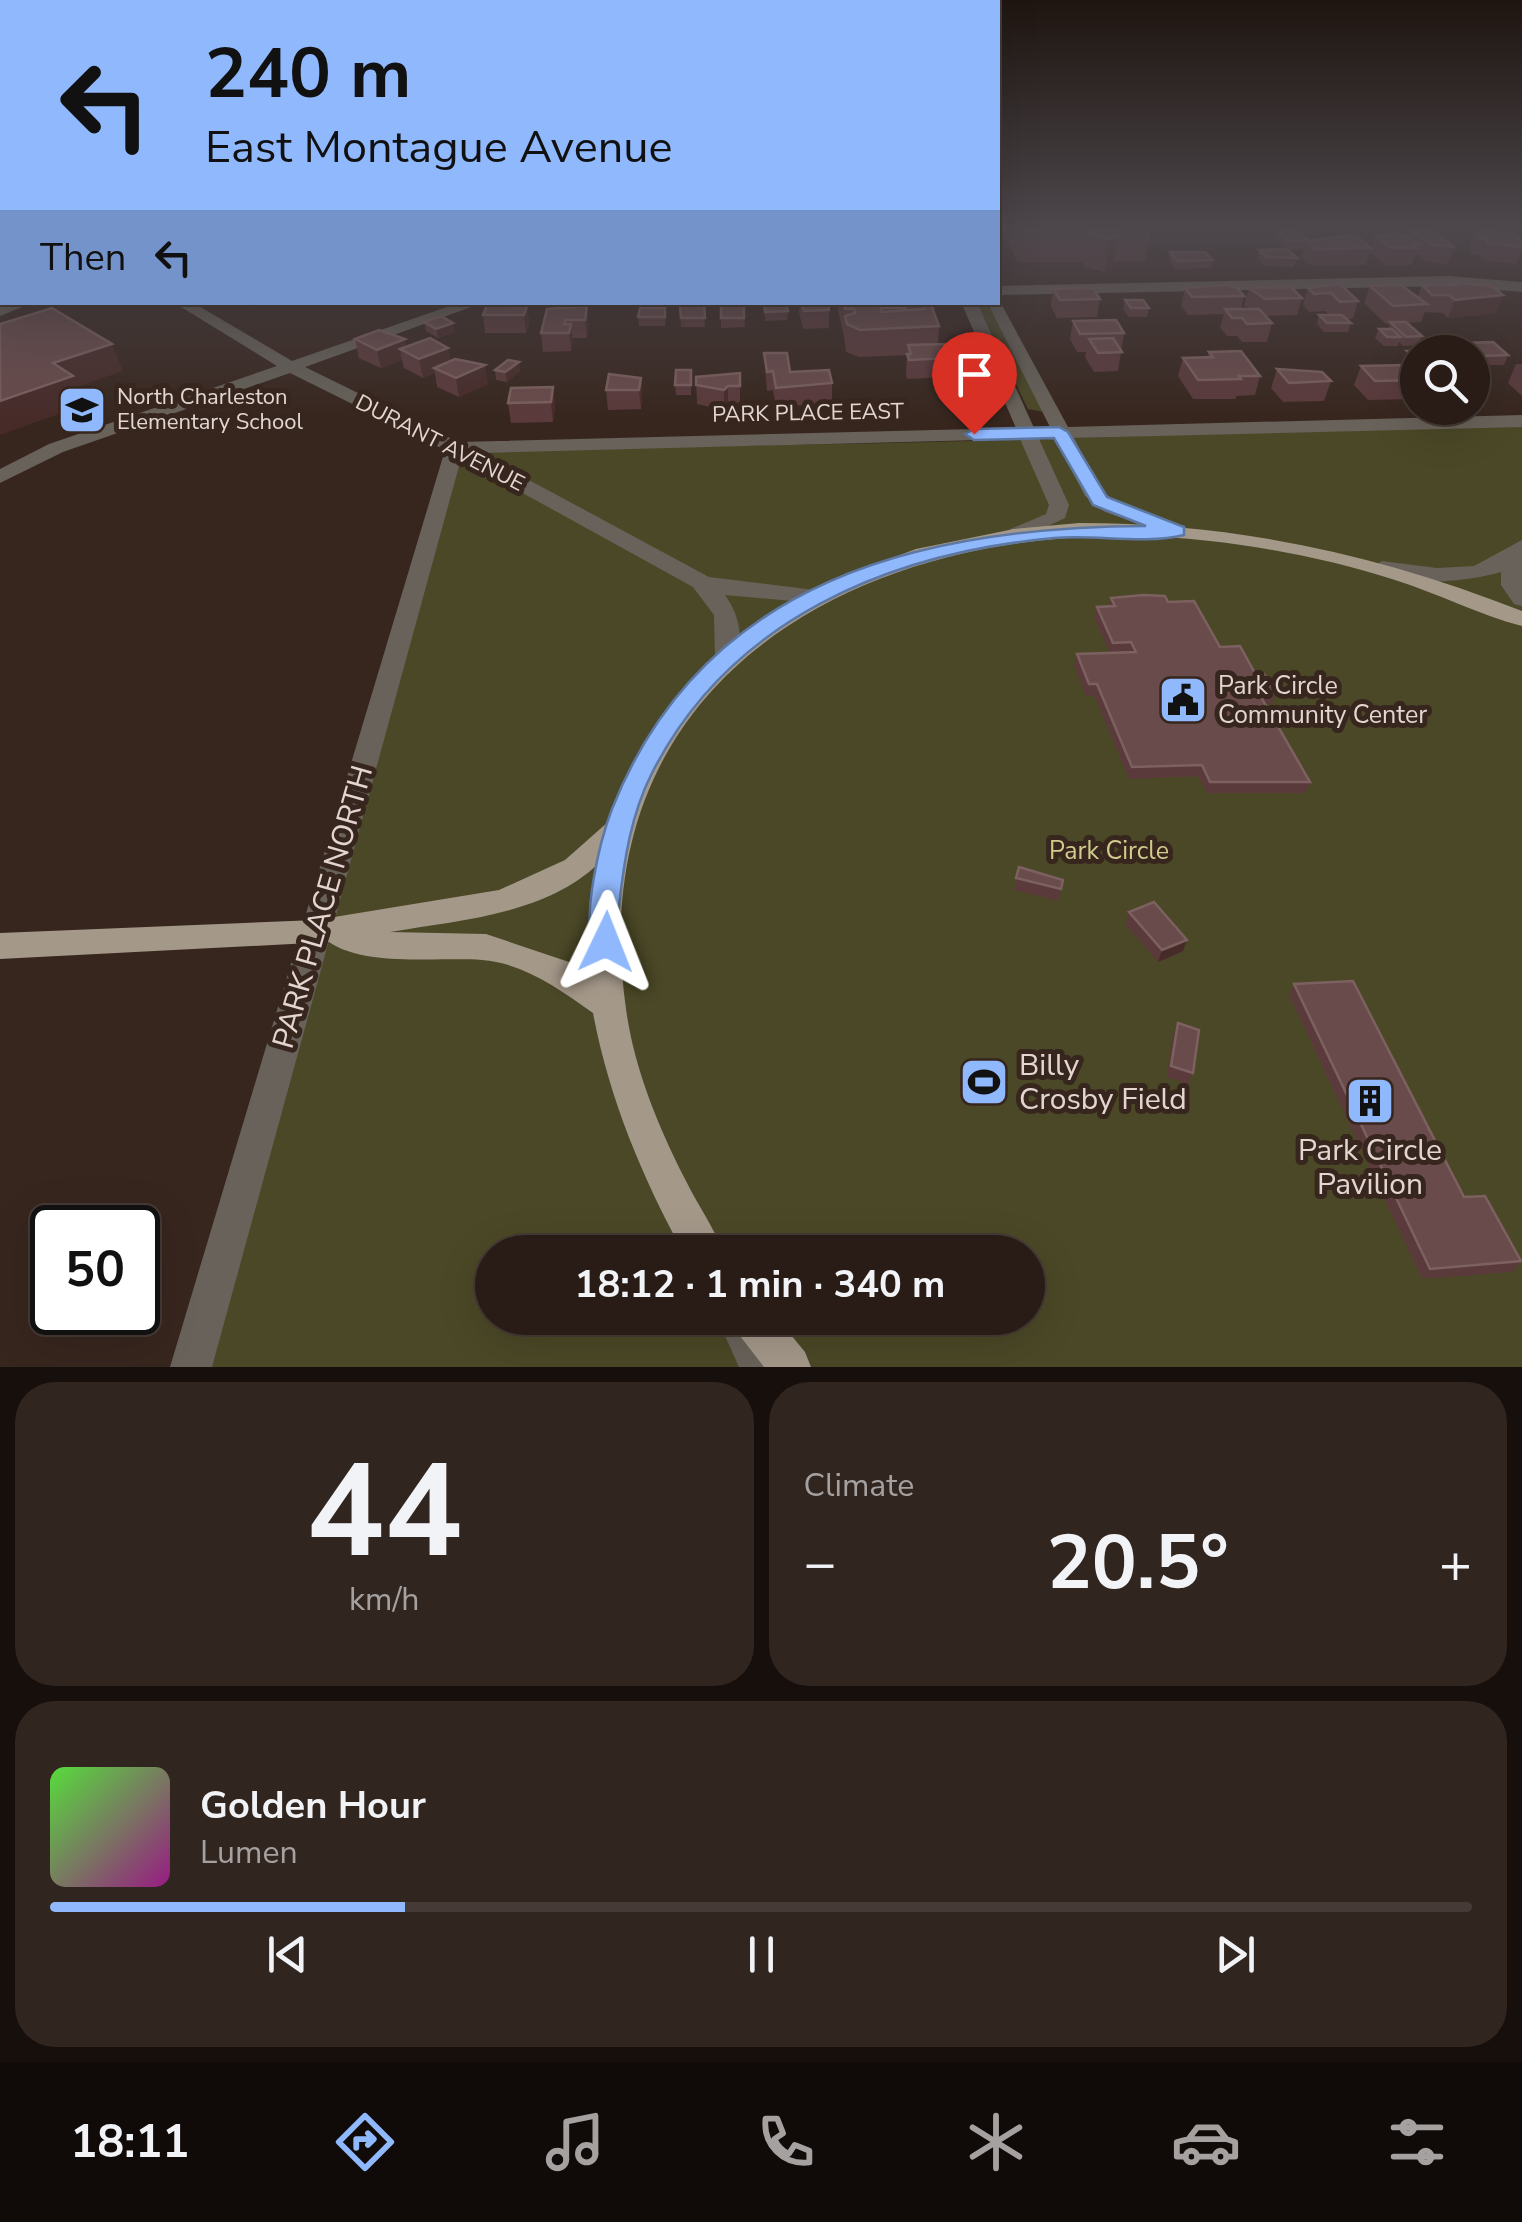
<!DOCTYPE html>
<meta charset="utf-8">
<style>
:root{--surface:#291c16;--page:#31251f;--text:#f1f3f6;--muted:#a5a1a1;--line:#453a35;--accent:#90b8fd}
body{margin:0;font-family:"Nunito Sans",sans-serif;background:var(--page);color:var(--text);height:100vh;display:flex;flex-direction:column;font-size:38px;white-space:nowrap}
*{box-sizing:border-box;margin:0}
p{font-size:32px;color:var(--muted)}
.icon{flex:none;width:55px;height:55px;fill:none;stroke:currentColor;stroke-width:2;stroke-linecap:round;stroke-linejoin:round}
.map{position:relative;height:1367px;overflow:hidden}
.sheet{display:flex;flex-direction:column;gap:15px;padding:15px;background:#170f0c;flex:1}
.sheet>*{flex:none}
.hud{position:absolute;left:0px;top:0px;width:1000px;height:305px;box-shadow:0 10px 40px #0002,0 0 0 2px var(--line);background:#90b8fd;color:#111;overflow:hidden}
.tools{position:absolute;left:1400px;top:335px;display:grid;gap:20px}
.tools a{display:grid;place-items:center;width:90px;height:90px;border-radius:50%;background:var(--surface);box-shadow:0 10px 40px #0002,0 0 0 2px var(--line);font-size:50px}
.speed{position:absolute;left:30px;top:1205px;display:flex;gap:20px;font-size:50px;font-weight:700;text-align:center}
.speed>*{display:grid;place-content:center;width:130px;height:130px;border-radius:50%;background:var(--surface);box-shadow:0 10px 40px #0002,0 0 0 2px var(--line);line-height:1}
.speed .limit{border:5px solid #111;border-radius:15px;background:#fff;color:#111}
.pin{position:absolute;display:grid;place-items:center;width:85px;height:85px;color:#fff;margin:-102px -42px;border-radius:50% 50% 50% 0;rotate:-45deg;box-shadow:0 0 10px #0007}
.pin .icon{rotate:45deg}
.me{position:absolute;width:110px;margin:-55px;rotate:2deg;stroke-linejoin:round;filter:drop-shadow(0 0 8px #0008)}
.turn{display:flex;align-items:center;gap:35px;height:210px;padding:0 40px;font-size:45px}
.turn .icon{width:130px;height:130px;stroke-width:2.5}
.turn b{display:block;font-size:70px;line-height:85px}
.then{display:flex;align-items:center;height:95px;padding:0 40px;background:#0003;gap:20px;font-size:38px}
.big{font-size:75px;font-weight:700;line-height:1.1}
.sheet .card{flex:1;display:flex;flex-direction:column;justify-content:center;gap:15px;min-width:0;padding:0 35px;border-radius:40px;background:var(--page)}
.sheet .dial{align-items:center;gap:0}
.dial b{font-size:130px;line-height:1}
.song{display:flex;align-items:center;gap:30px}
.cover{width:120px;height:120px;border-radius:15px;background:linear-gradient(135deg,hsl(110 70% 55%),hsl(310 70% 35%))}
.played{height:10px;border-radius:5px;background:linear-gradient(90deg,var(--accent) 25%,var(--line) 25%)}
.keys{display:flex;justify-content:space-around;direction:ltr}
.heat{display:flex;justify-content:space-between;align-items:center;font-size:55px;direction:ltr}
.sheet .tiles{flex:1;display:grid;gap:15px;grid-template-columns:1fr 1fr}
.card:last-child{grid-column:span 2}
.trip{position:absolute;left:475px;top:1235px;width:570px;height:100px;border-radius:50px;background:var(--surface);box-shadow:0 10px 40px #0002,0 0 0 2px var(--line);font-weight:700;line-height:100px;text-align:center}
.menu{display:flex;height:160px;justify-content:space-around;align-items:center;background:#100b09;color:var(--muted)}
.menu .icon{width:70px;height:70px}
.menu .active{color:var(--accent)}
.menu b{font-size:45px;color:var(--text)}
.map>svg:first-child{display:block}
.green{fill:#4b4827;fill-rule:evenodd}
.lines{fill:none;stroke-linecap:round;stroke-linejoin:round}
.minor{fill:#68625a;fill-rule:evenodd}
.major{fill:#a49889;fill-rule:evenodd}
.wall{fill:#5b3a3b}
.shaded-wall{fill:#472b29}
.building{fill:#6a4b4b;stroke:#7d6060;stroke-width:2.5}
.route{fill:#90b8fd;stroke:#5e78a4;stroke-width:2.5}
.labels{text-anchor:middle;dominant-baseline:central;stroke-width:10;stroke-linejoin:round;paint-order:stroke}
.far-poi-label{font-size:22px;fill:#e3d6d1;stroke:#37261e;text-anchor:start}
.far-street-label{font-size:22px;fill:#e3d6d1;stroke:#37261e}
.poi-label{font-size:25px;fill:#e3d6d1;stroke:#37261e;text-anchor:start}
.park-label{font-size:25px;fill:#d1cb8c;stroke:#37261e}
.near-street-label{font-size:30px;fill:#e3d6d1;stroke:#37261e}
.near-poi-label{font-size:30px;fill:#e3d6d1;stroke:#37261e;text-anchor:start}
</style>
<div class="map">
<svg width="1522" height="1367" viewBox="0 0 1522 1367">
<rect width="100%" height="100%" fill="#37261e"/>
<g class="green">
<path d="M982,305L988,306L1006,331L1044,412L1028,409L979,307Z"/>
<path d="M1522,422V1367H192L455,448C811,448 1166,437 1522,422ZM492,1252H1028V1318H492Z"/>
</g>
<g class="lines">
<g class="minor">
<path d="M1449,276L1522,282V292L1449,286L998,295V286Z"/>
<path d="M998,298L1068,427L1522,415V427L1074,438L1100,489L1119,504L1185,526L1188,531L1185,536L1177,537L1105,512L1085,496L1055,438L1039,439L1069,505L1065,518L1016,541L1005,535L1008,530L1046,514L1049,505L1020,439L479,453L709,577L823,591L826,596L823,601L815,603L725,595C739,615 742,632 739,656L727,664L715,656L714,615L693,587L461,459L212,1367H170L445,450L290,373L63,452L0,483V469L49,444L277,366L173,302H192L292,361L461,302H485L305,367L458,442L1016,428L961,302H977L1034,428L1050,427L987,302H998Z"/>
<path d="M10,302H34L0,316V306Z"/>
<path d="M1522,540V606L1514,604L1501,585V572C1471,581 1395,590 1371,568L1382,561L1437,568L1474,566Z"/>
<path d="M717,1318H758L782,1367H739Z"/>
</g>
<g class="major">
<path d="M1079,523C1234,523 1378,554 1522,611V626C1479,615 1437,593 1395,580C1335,561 1272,548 1210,541C906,506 575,652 626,1009C634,1068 658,1126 685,1179C697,1204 714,1227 723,1252H683C642,1177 609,1098 593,1013C561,990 523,963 482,960C439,957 365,967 329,942L0,959V933L316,920L499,890L565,860L608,822L644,744L694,678L758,624L833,580L916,549L1014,529ZM598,864L589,913L591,976L572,963L486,934L390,932C460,920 544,915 598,864Z"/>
<path d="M731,1318H777L805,1352L811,1367H764L737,1332Z"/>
</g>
</g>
<g class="wall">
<path d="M1000,228H1152L1145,261L1113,262L1112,269L1104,272L1085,267L1082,262H1018Z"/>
<path d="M1405,228H1430L1454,247L1448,264L1426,262L1416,254L1411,265H1385L1370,252L1366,265H1310L1301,257L1304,250H1288L1297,258L1294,267L1264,266L1257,258L1259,250L1285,249L1276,239L1279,231L1307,240L1370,248L1375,235L1405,237L1407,233L1404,231Z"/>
<path d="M1475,229L1522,244V249L1516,264L1482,260L1480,255L1472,254L1469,245Z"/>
<path d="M1170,252L1213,260L1211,268L1176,269L1169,261Z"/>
<path d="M1455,283L1496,313L1448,318L1443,313L1425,312L1421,322L1407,323L1422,336L1419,345L1403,346L1399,342L1398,346H1384L1375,338L1379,329H1388L1390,324H1386L1364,303L1370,286L1418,297L1422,285H1454Z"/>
<path d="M1185,288L1244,296L1241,309H1250L1244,305L1249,288L1302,298L1297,315L1266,316L1272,323L1267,342H1242L1237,336H1227L1220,327L1224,314L1188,315L1181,306Z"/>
<path d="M1308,288L1358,301L1353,319H1347L1351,323L1348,332H1324L1317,324L1319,315H1329L1325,311L1309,312L1303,305Z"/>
<path d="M1053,289L1100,299L1097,317L1057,318L1051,306Z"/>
<path d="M1125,300L1149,308L1147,317H1129L1123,309Z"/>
<path d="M800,302H828L829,310V328L803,329L799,312Z"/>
<path d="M836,302H935L934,313L939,326L938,344L951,358L949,377L907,379L906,373L907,355L859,357L846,352L844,336Z"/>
<path d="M704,304L705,327H681L680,306Z"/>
<path d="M721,304H744L745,327L721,328Z"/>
<path d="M764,304L788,311L787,320L765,321Z"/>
<path d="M514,306H527L529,323L526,333H485L483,315Z"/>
<path d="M587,306L588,324L587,338H572L571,351L543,352L541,333Z"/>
<path d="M638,317H666L665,326H639Z"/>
<path d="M1073,321L1124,333L1118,371L1094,372L1085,357L1086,352H1077L1070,339Z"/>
<path d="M424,322L455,332L438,338L426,331Z"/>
<path d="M355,339L406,347L451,361L488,384L459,397L437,387L435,373L423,378L404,368L402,360L381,368L359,358Z"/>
<path d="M1464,343L1508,355L1504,365H1477L1488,375L1480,394L1472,395V364H1474L1472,363V352H1461Z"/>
<path d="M1407,351L1418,352V368H1412L1404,360Z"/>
<path d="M1209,352L1260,376L1255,395L1236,396V399H1193L1178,376L1183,358L1207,357Z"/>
<path d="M764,353L790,372L832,383V403L776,407L773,390L767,391Z"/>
<path d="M519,362L520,371L507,382L496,380L495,370Z"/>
<path d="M1516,364H1522V396L1508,383Z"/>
<path d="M1361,366L1418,378V383L1412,399L1368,400L1354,385Z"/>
<path d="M1277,369L1331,381L1324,401L1283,402L1271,388Z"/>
<path d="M691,370V395H676L675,385Z"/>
<path d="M740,373V405H728L724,410L697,404L696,377Z"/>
<path d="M641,378L642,397L641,409L608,410L606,390Z"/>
<path d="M553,387L555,406L553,422L511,423L508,403Z"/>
<path d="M1111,598L1168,602L1220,647L1256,675L1276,693L1272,704H1266L1310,782L1305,793H1207L1198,776L1129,779L1094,695L1086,696L1074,665L1077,654L1110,653L1094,618L1097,607H1109Z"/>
<path d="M1019,867L1063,880L1058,901L1014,890Z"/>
<path d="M1129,912L1183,951L1158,962L1125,924Z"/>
<path d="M1294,984L1464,1197L1521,1261L1512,1272L1422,1279L1289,995Z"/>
<path d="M1178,1023L1193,1073L1188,1084L1167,1077L1173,1035Z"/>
</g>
<g class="shaded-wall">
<path d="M1118,236L1112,269L1104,272L1110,239Z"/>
<path d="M1503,295L1496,313L1448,318L1455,300Z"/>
<path d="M527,306L529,323L526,333L524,315Z"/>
<path d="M587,306L588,324L587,338L585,320Z"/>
<path d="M453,323L455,332L438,338L436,329Z"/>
<path d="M571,324L573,342L571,351L569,333Z"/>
<path d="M405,339L407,353L400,349L402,360L381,368L377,350Z"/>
<path d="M112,344L123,371L77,387L84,405L0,435V401L53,363Z"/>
<path d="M448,348L452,366L434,368L435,373L423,378L419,359Z"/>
<path d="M519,362L520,371L507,382L505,372Z"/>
<path d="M485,365L488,384L459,397L456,378Z"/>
<path d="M641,378L642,397L641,409L639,390Z"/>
<path d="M728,386V405L724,410V390Z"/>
<path d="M553,387L555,406L553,422L551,402Z"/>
<path d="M1187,940L1183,951L1158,962L1162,950Z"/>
</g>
<g class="building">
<path d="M1022,228H1152L1116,229L1118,236L1110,239L1091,234L1087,229L1023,230Z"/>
<path d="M1409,228L1435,232L1454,247L1432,245Z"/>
<path d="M1414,228H1430L1435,232L1414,229Z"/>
<path d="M1475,229L1512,233L1519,237L1522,247L1488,243L1486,239L1478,238Z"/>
<path d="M1279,231H1298L1308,241H1288Z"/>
<path d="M1400,234L1420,244L1413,245L1417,248H1391L1375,235Z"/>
<path d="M1355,235L1371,248L1315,249L1306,241Z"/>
<path d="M1287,249L1297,258L1266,257L1259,250Z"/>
<path d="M1170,252H1205L1213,260L1177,261Z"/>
<rect x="0" y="256" width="2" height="19"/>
<path d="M1455,283L1492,286L1503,295L1455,300L1449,295H1432L1422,285H1458Z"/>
<path d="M1340,284L1358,301L1340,302L1331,293L1314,294L1308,288Z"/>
<path d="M1223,285L1236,287L1244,296L1192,297L1185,288Z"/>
<path d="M1401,285L1427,304L1393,306L1370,286Z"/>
<path d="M1291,287L1302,298L1265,299L1249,288Z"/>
<path d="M1093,288L1100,299L1060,300L1053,289Z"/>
<path d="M1125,300H1143L1149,308H1131Z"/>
<path d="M802,302H828L829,310L804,311Z"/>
<path d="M844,302H904L906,308H881L882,312L924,309L922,302H930L939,326L860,330L847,324L845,316L855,313L854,309H845Z"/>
<path d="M488,303H513L512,306H527L524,315H483Z"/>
<path d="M786,303L788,311L765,312L764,304Z"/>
<path d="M704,304L705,318H681L680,306Z"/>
<rect x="721" y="304" width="23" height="14"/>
<path d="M587,306L585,320H565L564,324H571L569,333H541L547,309Z"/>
<path d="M52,308L112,344L53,363L73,376L0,401V324Z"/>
<path d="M640,308H665V317H638Z"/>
<path d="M1225,309H1259L1272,323L1247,324L1242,318H1232Z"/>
<path d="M1319,315H1342L1351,323H1327Z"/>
<path d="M441,316L453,323L436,329L424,322Z"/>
<path d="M1116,320L1124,333L1080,334L1073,321Z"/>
<path d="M1390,322H1406L1422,336L1406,337Z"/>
<path d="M1379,329H1392L1401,337H1387Z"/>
<path d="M379,330L405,339L377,350L355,339Z"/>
<path d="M430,338L448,348L419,359L400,349Z"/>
<path d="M1113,338L1122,352L1098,353L1089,339Z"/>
<path d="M1493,342L1508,355L1479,356L1464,343Z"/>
<path d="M947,344L951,358L909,360L907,354H911L908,345Z"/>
<path d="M1241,351L1260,376H1239L1241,379L1198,380L1183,358L1213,357L1209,352Z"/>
<path d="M1407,351H1424L1426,352H1418V359H1415Z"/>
<path d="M764,353H787L790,372L829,370L832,383L776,388L773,371L767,372Z"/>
<path d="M455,359L485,365L456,378L434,368Z"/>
<path d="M508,360L519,362L505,372L495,370Z"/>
<path d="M1472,364H1476L1488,375L1472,376Z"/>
<path d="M1404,365L1418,380L1375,381L1361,366Z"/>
<path d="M1277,369L1322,372L1331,381L1289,383Z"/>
<path d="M676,370H691V385H675Z"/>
<path d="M740,373V386H728L724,390L696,385V377Z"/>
<path d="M609,374L641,378L639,390H606Z"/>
<path d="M553,387L551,402L508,403L511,388Z"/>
<path d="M1143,595L1165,596L1168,602L1194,601L1220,647L1240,646L1256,675L1264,674L1276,693L1251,694L1261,697L1310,782H1210L1202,765L1132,767L1097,684H1089L1077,654L1136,652L1131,642L1113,643L1097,607L1115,606L1111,598Z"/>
<path d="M1019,867L1063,880L1061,889L1016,878Z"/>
<path d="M1154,902L1187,940L1162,950L1129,912Z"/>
<path d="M1353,981L1464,1197L1485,1196L1521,1261L1430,1269L1294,984Z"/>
<path d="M1178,1023L1199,1030L1193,1073L1171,1066Z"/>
</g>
<linearGradient id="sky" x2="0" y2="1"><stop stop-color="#1e1510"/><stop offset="0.54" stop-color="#4d474c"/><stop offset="1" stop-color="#4d474c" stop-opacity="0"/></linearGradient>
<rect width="1522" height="420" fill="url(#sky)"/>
<path class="route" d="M1059,427L1068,432L1107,497L1184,527V535C1143,545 1096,534 1054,538C890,553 730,619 652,773C631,814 624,861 619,906C617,921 623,937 616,951L606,954L595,951C580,921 600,840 612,809C703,579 922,527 1146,526L1093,505L1054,438L974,440L965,434L974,429Z"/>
<defs>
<g id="school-square" transform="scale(2.5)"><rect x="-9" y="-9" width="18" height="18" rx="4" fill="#90b8fd" stroke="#37261e"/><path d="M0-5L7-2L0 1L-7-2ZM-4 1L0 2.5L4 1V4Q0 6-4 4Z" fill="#111"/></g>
<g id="civic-square" transform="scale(2.5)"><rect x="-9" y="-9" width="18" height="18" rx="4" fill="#90b8fd" stroke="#37261e"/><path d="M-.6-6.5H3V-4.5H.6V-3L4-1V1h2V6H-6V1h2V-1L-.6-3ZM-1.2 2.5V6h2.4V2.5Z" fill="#111"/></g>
<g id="stadium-square" transform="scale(2.5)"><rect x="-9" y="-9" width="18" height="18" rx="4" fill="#90b8fd" stroke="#37261e"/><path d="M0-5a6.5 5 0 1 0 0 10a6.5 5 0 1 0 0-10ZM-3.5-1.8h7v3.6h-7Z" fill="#111"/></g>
<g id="building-square" transform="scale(2.5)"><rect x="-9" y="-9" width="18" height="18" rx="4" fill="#90b8fd" stroke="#37261e"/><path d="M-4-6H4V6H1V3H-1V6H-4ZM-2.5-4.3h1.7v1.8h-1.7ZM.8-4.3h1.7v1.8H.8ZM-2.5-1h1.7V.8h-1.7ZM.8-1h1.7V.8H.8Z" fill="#111"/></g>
</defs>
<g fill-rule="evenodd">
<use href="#school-square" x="82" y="410"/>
<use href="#civic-square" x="1183" y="700"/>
<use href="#stadium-square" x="984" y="1082"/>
<use href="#building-square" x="1370" y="1101"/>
</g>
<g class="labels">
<g class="far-poi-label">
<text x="117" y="397">North Charleston<tspan x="117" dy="25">Elementary School</tspan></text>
</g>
<g class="far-street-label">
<text transform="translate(808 413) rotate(-1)">PARK PLACE EAST</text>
<text transform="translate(440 443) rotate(27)">DURANT AVENUE</text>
</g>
<g class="poi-label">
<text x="1218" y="686">Park Circle<tspan x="1218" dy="29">Community Center</tspan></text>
</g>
<g class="park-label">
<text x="1109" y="851">Park Circle</text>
</g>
<g class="near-street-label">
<text transform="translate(323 907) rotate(-74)">PARK PLACE NORTH</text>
</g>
<g class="near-poi-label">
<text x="1019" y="1065">Billy<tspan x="1019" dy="34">Crosby Field</tspan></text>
<text x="1370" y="1150" text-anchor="middle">Park Circle<tspan x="1370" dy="34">Pavilion</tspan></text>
</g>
</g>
</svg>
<div class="tools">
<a><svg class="icon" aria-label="search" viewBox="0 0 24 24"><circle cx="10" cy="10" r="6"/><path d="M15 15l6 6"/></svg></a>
</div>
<div class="speed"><div class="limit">50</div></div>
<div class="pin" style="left:974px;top:434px;background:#d93025"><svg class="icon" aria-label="arrive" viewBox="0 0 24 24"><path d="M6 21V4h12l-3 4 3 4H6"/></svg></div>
<svg class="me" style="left:606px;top:942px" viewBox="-20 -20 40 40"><path d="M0-17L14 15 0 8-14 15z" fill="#90b8fd" stroke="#fff" stroke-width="4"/></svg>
<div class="trip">18:12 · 1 min · 340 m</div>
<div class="hud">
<div class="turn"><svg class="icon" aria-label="left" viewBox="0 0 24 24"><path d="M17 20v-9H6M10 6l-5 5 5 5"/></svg><div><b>240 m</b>East Montague Avenue</div></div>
<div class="then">Then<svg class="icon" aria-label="left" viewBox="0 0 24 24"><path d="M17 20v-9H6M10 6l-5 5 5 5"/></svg></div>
</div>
</div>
<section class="sheet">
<div class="tiles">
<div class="card dial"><b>44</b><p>km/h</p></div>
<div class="card"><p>Climate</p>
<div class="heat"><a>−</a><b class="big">20.5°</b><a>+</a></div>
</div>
<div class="card">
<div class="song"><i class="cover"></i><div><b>Golden Hour</b><p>Lumen</p></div></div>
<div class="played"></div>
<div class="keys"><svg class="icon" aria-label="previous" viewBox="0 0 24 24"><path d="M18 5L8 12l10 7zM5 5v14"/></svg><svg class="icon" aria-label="pause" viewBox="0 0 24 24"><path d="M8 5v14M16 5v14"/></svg><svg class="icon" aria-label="next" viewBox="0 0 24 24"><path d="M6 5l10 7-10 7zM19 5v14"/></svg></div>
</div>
</div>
</section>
<nav class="menu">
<b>18:11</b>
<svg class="icon active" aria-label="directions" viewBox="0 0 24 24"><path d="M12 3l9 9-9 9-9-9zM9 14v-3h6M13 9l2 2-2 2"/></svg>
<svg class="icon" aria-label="music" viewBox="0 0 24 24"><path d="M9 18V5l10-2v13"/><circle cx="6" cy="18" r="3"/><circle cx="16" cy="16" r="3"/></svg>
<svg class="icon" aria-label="phone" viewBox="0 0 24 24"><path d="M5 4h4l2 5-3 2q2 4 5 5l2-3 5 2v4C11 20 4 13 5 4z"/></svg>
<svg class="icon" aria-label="climate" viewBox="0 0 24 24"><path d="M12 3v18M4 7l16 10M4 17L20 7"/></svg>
<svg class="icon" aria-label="car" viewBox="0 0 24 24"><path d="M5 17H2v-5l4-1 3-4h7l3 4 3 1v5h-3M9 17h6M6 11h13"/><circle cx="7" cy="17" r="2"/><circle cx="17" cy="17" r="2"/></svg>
<svg class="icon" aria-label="filters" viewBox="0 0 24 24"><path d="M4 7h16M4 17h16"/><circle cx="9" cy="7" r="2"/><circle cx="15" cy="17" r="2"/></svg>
</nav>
